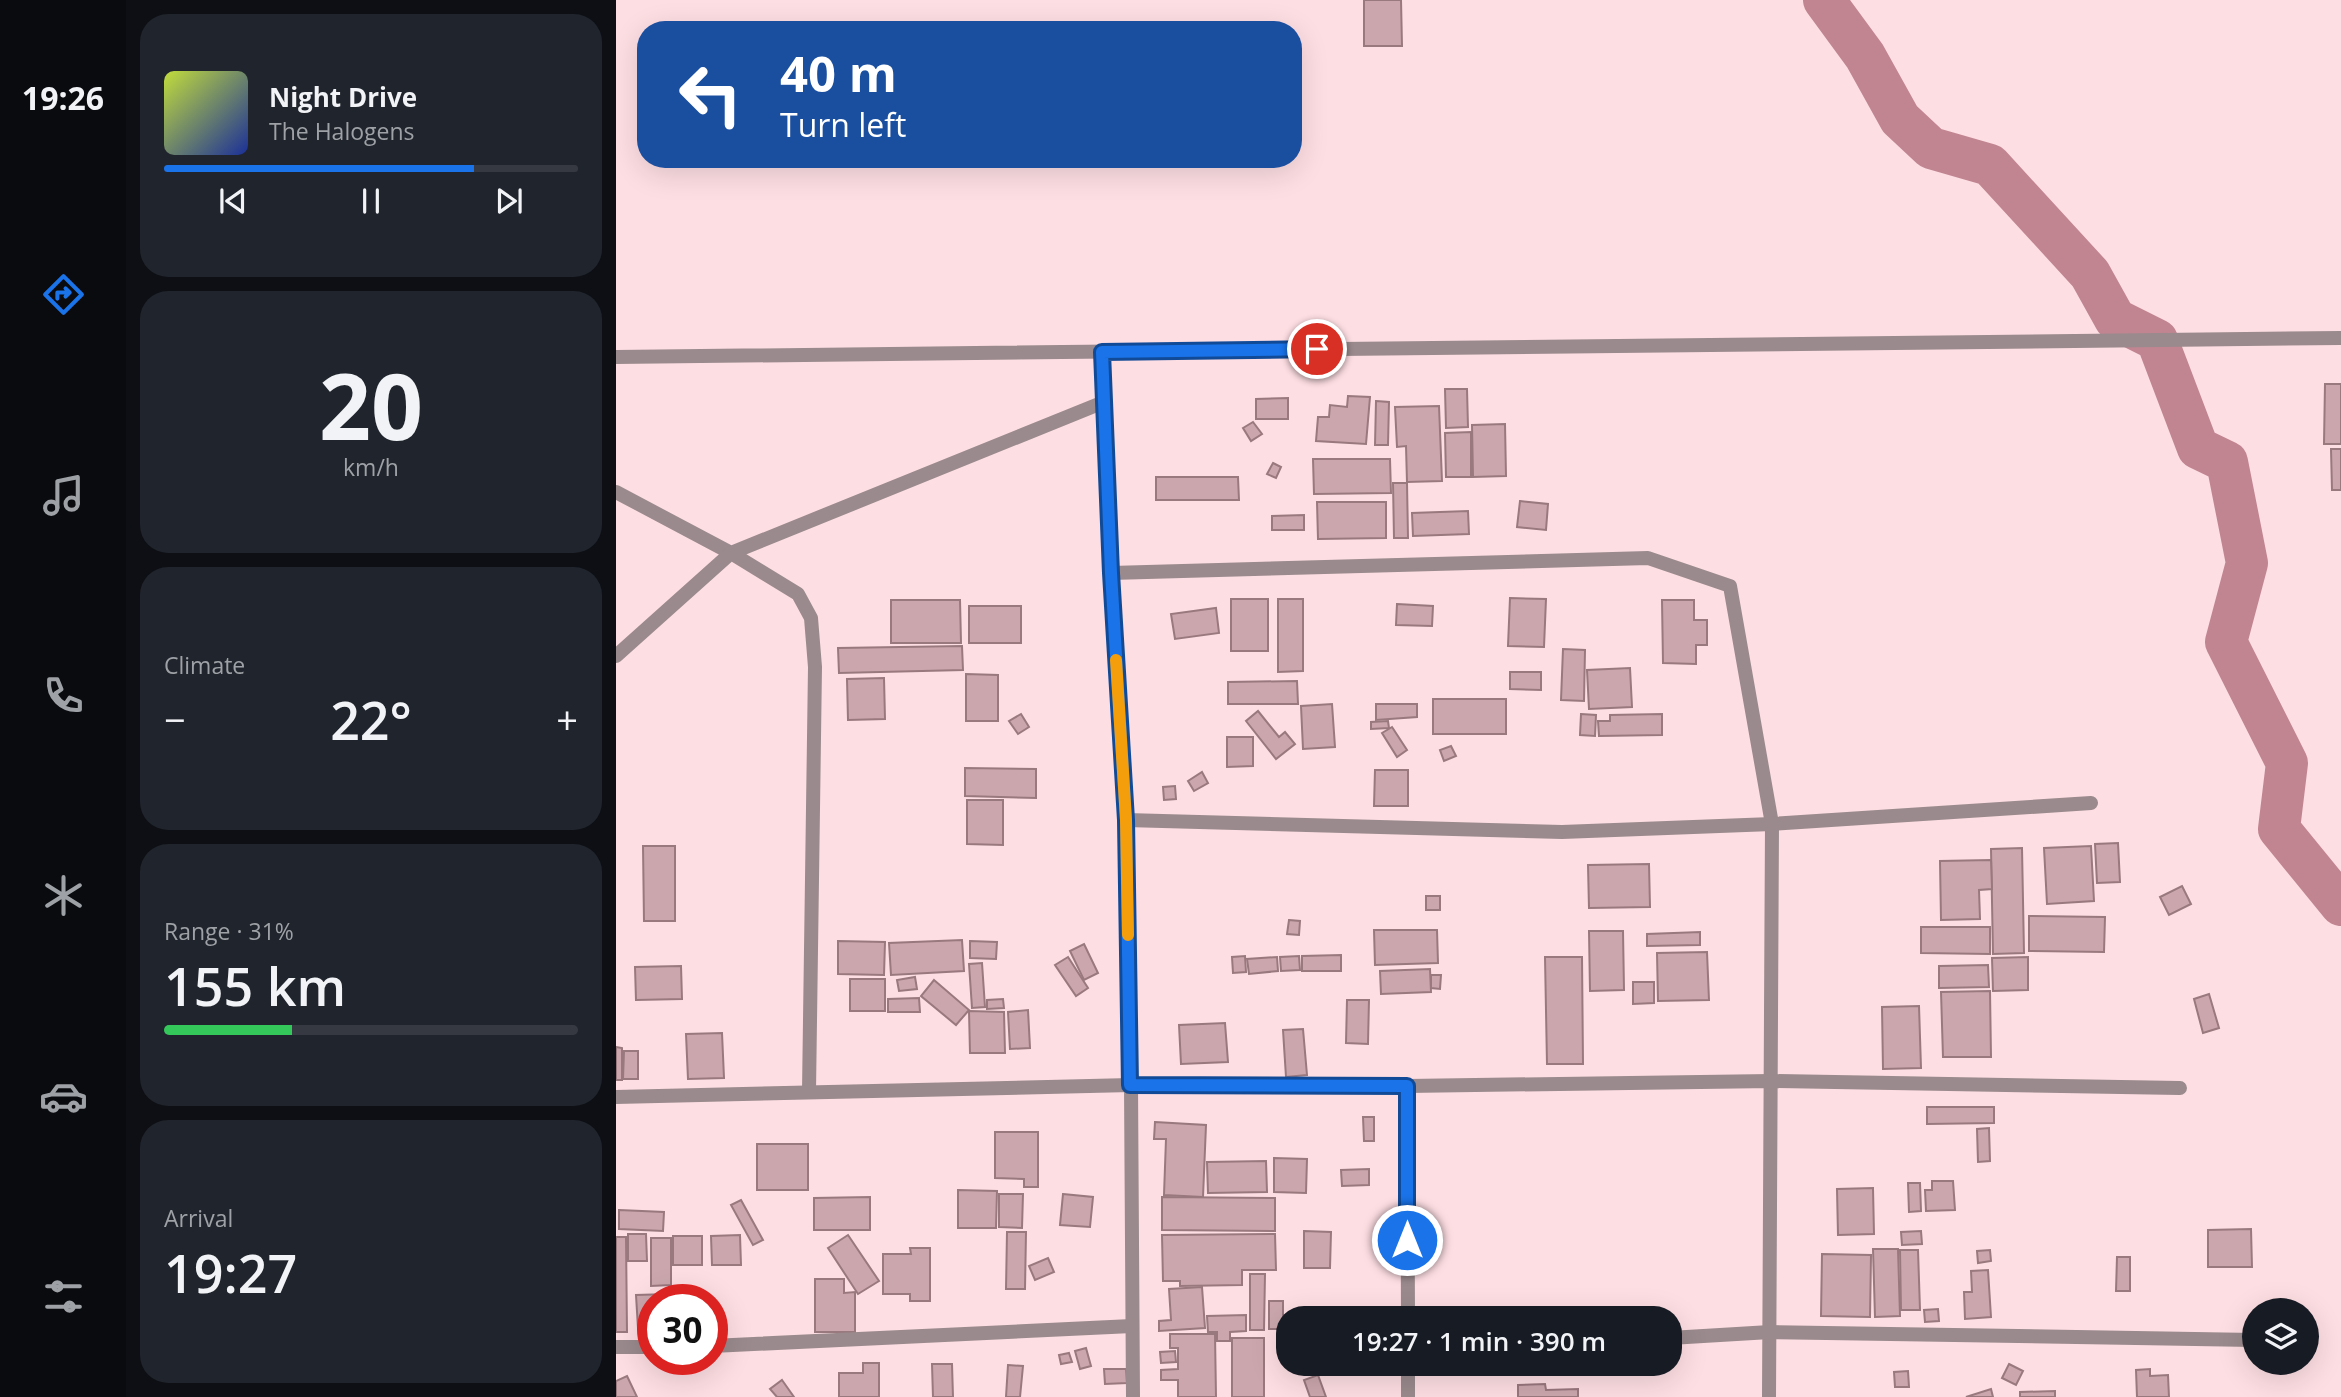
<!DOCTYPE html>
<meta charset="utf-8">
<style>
:root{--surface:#171b24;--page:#20242c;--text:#f1f3f6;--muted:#9ea1a6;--line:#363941;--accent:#1a73e8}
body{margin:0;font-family:"Open Sans",sans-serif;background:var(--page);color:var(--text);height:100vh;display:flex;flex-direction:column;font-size:26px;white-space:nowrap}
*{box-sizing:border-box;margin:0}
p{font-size:23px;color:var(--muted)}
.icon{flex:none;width:38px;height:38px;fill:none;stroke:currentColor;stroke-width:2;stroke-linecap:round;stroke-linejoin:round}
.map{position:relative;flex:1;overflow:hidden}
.sheet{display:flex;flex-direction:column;gap:14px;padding:14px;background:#0d0f14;width:490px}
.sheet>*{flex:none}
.hud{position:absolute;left:21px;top:21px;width:665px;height:147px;border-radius:28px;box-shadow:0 7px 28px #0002;background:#1a4fa0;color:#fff;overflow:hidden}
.controls{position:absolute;left:1626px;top:1298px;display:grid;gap:14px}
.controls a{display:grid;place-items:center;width:77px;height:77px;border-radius:50%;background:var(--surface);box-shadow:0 7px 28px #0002;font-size:35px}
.speed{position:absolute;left:21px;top:1284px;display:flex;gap:14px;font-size:35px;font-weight:700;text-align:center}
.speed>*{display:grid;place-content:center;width:91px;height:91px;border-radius:50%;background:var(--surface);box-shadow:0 7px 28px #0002;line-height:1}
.speed .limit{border:10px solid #d22;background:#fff;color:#111}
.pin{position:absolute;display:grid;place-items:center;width:60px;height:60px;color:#fff;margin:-30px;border:4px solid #fff;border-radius:50%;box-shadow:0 2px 7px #0007}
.me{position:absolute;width:77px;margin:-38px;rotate:0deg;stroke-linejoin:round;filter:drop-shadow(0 0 5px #0008)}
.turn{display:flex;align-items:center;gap:24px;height:147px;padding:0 28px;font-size:32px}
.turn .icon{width:91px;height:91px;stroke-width:2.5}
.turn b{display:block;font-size:49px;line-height:60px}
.big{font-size:52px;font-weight:600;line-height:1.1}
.sheet .tile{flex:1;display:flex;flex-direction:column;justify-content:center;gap:10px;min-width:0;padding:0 24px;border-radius:28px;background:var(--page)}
.sheet .dial{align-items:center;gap:0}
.dial b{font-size:91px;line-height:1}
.song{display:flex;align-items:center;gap:21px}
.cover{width:84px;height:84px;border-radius:10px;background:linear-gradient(135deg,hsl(70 70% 55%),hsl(230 70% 35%))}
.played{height:7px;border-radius:4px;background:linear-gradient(90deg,var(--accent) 75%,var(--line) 75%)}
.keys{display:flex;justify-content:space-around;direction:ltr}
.heat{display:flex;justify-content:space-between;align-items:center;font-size:38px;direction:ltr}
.charge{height:10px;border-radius:5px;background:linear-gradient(90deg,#34c759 31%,var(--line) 0)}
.trip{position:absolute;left:660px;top:1306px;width:406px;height:70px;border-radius:28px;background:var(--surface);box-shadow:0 7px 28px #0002;font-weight:600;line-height:70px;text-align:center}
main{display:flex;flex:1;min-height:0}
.tab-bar{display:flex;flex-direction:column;width:126px;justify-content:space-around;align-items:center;background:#090b0e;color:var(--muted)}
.tab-bar .icon{width:49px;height:49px}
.tab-bar .current{color:var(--accent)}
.tab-bar b{font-size:32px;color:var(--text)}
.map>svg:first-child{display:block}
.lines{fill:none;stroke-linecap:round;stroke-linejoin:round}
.river{stroke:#c18591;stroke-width:42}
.building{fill:#cba7ad;stroke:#99787e;stroke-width:2}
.minor{stroke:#9a8a8d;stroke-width:14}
.route-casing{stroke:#114b97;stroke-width:18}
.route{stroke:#1a73e8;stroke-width:12}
.slow{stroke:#f59e0b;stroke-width:12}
</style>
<main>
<nav class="tab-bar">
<b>19:26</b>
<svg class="icon current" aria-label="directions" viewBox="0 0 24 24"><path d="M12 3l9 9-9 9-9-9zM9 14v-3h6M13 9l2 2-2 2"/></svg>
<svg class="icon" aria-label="music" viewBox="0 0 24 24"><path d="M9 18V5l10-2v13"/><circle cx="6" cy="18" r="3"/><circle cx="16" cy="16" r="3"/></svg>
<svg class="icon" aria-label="phone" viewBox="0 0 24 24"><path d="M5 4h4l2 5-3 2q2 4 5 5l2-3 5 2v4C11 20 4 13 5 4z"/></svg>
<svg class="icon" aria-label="climate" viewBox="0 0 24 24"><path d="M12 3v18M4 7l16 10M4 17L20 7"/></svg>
<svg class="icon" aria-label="car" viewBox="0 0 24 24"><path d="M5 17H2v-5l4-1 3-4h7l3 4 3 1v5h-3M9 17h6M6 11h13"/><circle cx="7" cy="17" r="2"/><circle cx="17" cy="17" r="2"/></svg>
<svg class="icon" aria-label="filters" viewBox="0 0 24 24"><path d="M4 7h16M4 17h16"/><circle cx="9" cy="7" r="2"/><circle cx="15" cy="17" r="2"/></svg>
</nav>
<section class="sheet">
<div class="tile">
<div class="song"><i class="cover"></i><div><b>Night Drive</b><p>The Halogens</p></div></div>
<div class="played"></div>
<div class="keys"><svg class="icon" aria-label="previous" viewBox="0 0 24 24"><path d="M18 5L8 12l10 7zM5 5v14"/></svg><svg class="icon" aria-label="pause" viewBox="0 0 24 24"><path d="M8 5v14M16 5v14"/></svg><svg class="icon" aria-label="next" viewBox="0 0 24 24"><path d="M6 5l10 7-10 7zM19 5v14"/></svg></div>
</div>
<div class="tile dial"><b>20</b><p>km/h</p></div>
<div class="tile"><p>Climate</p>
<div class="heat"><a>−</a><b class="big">22°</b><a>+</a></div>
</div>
<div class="tile"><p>Range · 31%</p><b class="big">155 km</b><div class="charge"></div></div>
<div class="tile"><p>Arrival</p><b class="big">19:27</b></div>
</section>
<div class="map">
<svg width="1725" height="1397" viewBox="0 0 1725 1397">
<rect width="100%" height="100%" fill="#fddee3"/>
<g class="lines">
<path class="river" d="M1208,0L1249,56L1284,119L1315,148L1374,165L1474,274L1499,319L1541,340L1582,448L1611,462L1631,563L1610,642L1671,763L1663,829L1725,905"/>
</g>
<g class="building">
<path d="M748,0H785L786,46H748Z"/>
<path d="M1709,384H1725V444H1708Z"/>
<path d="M829,389H851L852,427L830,428Z"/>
<path d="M732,396L754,397L750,444L700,441L702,417H713L714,405L731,407Z"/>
<path d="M672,398V419H640V399Z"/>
<path d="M760,401L773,402L772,445H759Z"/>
<path d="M823,406L826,481L791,482L790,446L781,447L779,407Z"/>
<path d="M637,422L646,434L635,441L627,428Z"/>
<path d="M889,424L890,476L857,477L856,425Z"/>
<path d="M855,432V477H830L829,433Z"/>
<path d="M1715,449H1725V490H1716Z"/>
<path d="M697,459H774L775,493L698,494Z"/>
<path d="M657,463L665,467L660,478L651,474Z"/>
<path d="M540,477H622L623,500H540Z"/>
<path d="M777,483H791L792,538H778Z"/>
<path d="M904,501L932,504L930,530L901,527Z"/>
<path d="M701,502H770V538L702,539Z"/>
<path d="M852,511L853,534L797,536L796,513Z"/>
<path d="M688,515V530H656V516Z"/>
<path d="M894,598L930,599L928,647L892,646Z"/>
<rect x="615" y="599" width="37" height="52"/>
<path d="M662,599H687V671L662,672Z"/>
<path d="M275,600H344L345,643H275Z"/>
<path d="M1046,600H1078V620H1091V645H1080V664L1047,663Z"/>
<path d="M781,604L817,606L816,626L780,625Z"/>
<rect x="353" y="606" width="52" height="37"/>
<path d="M600,608L603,633L559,639L555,614Z"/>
<path d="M346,646L347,670L223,673L222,648Z"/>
<path d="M947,649L969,650L968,701L945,700Z"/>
<path d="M1014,668L1016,707L973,709L971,670Z"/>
<path d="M894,672H925V690L894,689Z"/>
<path d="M350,674L382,675V721H350Z"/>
<path d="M268,678L269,719L232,720L231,679Z"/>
<path d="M681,681L682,704H612V682Z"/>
<rect x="817" y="699" width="73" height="35"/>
<path d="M716,704L719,747L687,749L685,706Z"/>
<path d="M760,704H801V717L760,720Z"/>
<path d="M642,711L663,737L669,732L679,744L660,759L630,721Z"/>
<path d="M405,714L413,727L402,734L393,721Z"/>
<path d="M965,714L980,715L979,736L964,735Z"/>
<path d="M1046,714V735L983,736L982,721H994V715Z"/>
<path d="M772,721L773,728L755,729V722Z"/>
<path d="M776,727L791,750L781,757L766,733Z"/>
<path d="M611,737H637V766L611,767Z"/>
<path d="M835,746L840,756L828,761L824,750Z"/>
<path d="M349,768L420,769V798L349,796Z"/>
<path d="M759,770H792V806H758Z"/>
<path d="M586,772L592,783L578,791L572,781Z"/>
<path d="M559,786L560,799L548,800L547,787Z"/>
<path d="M351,800H387V845L351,844Z"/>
<path d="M1502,843L1504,882L1481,883L1479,844Z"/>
<path d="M27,846H59V921H28Z"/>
<path d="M1475,846L1478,901L1431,904L1428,848Z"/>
<path d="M1406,848L1408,953L1377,954L1375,849Z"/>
<path d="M1375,860L1376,889L1363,890L1364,919L1325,920L1324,861Z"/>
<path d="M1033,864L1034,907L973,908L972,865Z"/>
<path d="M1566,886L1575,904L1553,915L1544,897Z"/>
<rect x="810" y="896" width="14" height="14"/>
<path d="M1413,916L1489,917L1488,952L1413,951Z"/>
<path d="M673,920L684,921L683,935L671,934Z"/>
<path d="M1305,927H1374V954L1305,953Z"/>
<path d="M758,930H821L822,963L759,965Z"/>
<path d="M973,931H1007L1008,990L974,991Z"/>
<path d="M1084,932V945L1031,946V934Z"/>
<path d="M346,940L348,971L275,975L273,943Z"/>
<path d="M222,941L269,942L268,975L222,974Z"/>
<path d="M354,941L381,942L380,959L354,958Z"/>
<path d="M468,944L482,973L468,980L454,951Z"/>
<path d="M1091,952L1093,1000L1042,1001L1041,953Z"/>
<path d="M725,955V971H686V956Z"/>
<path d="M629,956L630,972L617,973L616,957Z"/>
<path d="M683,956L684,970L665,971L664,957Z"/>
<path d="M452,957L472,988L460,996L439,965Z"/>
<path d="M661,957L662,971L633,974L631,959Z"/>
<path d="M929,957H966L967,1064H931Z"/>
<path d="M1412,957V990L1377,991L1376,958Z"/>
<path d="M366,963L369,1007L356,1008L353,964Z"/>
<path d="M1372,965L1373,987L1323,988V966Z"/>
<path d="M65,966L66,999L20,1000L19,967Z"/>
<path d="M814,969L815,992L765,994L764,971Z"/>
<path d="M815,975H825L824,989L815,988Z"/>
<path d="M299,977L301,989L283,991L281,980Z"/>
<rect x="234" y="979" width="35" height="32"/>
<path d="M318,980L353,1010L340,1025L305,996Z"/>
<path d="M1017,982H1038V1003L1017,1004Z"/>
<path d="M1374,991L1375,1057H1327L1325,992Z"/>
<path d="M1593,994L1603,1028L1587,1033L1578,999Z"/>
<path d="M303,998L304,1012H272V999Z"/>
<path d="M387,999L388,1008L371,1009V1000Z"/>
<path d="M731,1000H753L752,1044L730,1043Z"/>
<path d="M1303,1006L1305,1068L1267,1069L1266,1007Z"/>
<path d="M412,1010L414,1048L394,1049L392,1012Z"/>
<path d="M353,1011L388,1012L389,1053H354Z"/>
<path d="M609,1023L612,1062L565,1064L563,1025Z"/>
<path d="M687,1029L691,1075L670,1077L667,1030Z"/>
<path d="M106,1033L108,1078L72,1079L70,1034Z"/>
<path d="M0,1047L6,1048V1080H0Z"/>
<path d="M8,1051H22V1079H7Z"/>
<path d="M1311,1107H1378V1123L1311,1124Z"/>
<path d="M747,1117H758V1141H748Z"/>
<path d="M539,1122L590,1125L587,1197L548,1195L550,1139H538Z"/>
<path d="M1373,1128L1374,1161L1362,1162L1361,1129Z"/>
<path d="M379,1132H422V1187H408V1179L379,1178Z"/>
<rect x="141" y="1144" width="51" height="46"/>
<path d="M658,1158L691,1159L690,1193L658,1192Z"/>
<path d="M650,1161L651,1192L592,1193L591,1162Z"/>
<path d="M753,1169V1185L726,1186L725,1170Z"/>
<path d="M1316,1181H1337L1339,1210L1310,1211L1309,1190H1316Z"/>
<path d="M1292,1183H1304L1305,1211L1293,1212Z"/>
<path d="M1257,1188L1258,1234L1222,1235L1221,1189Z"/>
<path d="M342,1190L381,1191L380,1228H342Z"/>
<path d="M383,1194H407L406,1228L383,1227Z"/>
<path d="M447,1194L477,1197L474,1227L444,1225Z"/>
<path d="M254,1197V1230H198V1198Z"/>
<path d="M546,1197L659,1198V1231L546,1230Z"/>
<path d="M125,1200L147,1240L137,1245L115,1205Z"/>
<path d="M3,1210L48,1212L47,1231L3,1229Z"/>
<path d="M1635,1229L1636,1267H1592V1230Z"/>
<path d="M688,1231L715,1232L714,1268H688Z"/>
<path d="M1305,1231L1306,1244L1286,1245L1285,1232Z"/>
<path d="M391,1232H410L409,1289H390Z"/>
<path d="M12,1234H30L31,1261H12Z"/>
<path d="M659,1234L660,1270H626V1285L564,1286V1281H547L546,1235Z"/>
<path d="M124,1235L125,1265H96L95,1236Z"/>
<path d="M232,1235L263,1281L242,1294L212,1248Z"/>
<rect x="57" y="1236" width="29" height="29"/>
<path d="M0,1237H10L11,1332H0Z"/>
<path d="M35,1238H55V1285L35,1286Z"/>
<path d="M294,1248H314V1301H294V1294H267V1254H295Z"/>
<path d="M1257,1249H1282L1284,1316L1259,1317Z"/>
<path d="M1284,1250H1302L1304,1310H1285Z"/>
<path d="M1374,1250L1375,1261L1362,1263L1361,1251Z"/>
<path d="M1206,1254L1255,1255L1254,1317L1205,1316Z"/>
<path d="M1501,1257H1514V1291H1500Z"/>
<path d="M432,1258L438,1272L419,1280L413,1266Z"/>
<path d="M1372,1270L1375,1317L1349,1319L1348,1292H1356L1355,1271Z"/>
<path d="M634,1274H649L648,1330H634Z"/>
<path d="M199,1279H228V1293L239,1292V1332H199Z"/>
<path d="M586,1287L589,1328L543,1331V1321L555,1320L553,1289Z"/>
<path d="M53,1294V1300H37V1328H22L20,1295Z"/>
<rect x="653" y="1301" width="14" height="28"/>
<path d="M1322,1309L1323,1321L1309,1322L1308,1310Z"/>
<path d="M630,1315V1331L614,1332V1341H601V1332H592L591,1316Z"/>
<path d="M554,1334H599L600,1397H562V1380H545V1370L562,1369V1348H554Z"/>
<rect x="616" y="1338" width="32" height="59"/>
<path d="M470,1348L475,1366L464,1369L459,1351Z"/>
<path d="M559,1351L560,1362L545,1363L544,1352Z"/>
<path d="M453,1353L456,1362L445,1364L443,1355Z"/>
<path d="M247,1363H263V1397H223V1373H247Z"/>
<path d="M316,1364H336L337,1397H317Z"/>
<path d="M1393,1364L1407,1371L1400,1385L1386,1378Z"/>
<path d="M392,1365L407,1366L404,1397H390Z"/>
<path d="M488,1369H510L511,1383L489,1384Z"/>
<path d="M1534,1369V1376L1552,1375L1553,1397H1521L1520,1370Z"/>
<path d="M1292,1371L1293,1387H1279L1278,1372Z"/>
<path d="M702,1375L710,1397H694L688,1380Z"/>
<path d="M11,1376L21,1397H0V1381Z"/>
<path d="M166,1380L178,1397H161L154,1389Z"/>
<path d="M929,1384L930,1390L962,1389V1397H902V1385Z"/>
<path d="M1375,1389L1377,1397H1350Z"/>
<path d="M1439,1391V1397H1404V1392Z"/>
</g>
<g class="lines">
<g class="minor">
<path d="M486,352L495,573L510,820L515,1085L517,1397"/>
<path d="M0,357L1725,338"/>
<path d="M0,492L115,553L488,402"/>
<path d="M495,573L1032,558L1114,586L1156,824L1153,1397"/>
<path d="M0,656L115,553L182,594L195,618L199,667L193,1091"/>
<path d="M510,820L946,832L1156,824L1475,803"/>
<path d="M791,1086L792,1318"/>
<path d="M0,1097L515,1085L791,1086L1155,1081L1564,1088"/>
<path d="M1054,1338L1154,1332L1638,1340"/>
<path d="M96,1346L516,1326"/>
<path d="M0,1347H37"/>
<path d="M792,1363V1397"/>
</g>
</g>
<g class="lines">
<g class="route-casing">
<path id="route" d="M701,349L486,352L495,573L510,820L514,1085L791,1086V1240"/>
</g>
<use href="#route" class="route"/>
<path class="slow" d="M500,660L510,820L512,935"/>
</g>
</svg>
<div class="controls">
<a><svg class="icon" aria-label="layers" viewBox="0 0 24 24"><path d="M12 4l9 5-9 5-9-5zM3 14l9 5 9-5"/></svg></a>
</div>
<div class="speed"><div class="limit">30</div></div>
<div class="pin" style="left:701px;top:349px;background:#d93025"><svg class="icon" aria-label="arrive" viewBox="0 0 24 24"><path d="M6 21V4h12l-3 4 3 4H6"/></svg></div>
<svg class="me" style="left:791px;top:1240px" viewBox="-20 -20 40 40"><circle r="17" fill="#1a73e8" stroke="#fff" stroke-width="3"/><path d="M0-11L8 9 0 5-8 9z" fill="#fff"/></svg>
<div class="trip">19:27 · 1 min · 390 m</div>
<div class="hud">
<div class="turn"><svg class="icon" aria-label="left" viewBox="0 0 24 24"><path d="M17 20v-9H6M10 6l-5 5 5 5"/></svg><div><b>40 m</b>Turn left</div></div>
</div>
</div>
</main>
